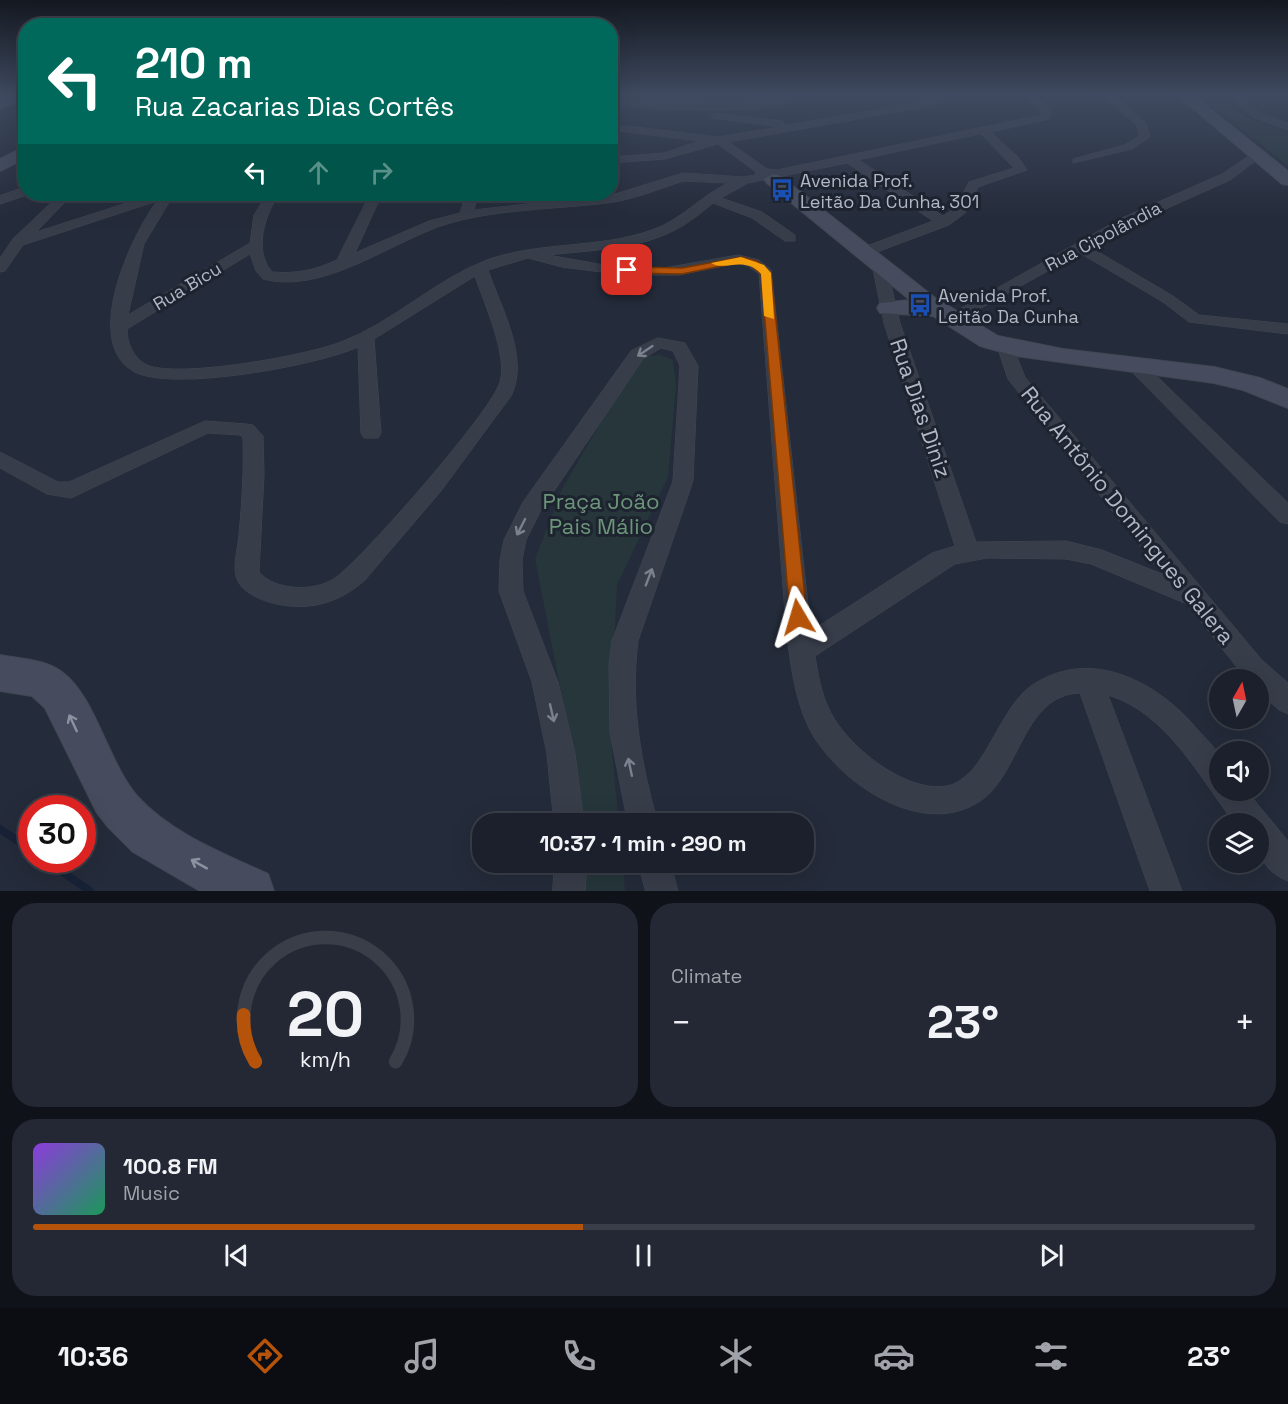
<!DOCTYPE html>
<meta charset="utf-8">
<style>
:root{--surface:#1b202c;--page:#242834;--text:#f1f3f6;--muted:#a0a3a9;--line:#393e48;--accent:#b45309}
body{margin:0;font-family:"Space Grotesk",sans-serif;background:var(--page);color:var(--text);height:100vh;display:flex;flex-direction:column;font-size:22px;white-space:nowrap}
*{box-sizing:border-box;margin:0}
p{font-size:20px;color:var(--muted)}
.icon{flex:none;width:33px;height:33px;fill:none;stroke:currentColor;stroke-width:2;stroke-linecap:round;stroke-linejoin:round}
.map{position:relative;height:891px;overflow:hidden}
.details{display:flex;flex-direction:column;gap:12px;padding:12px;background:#0f1218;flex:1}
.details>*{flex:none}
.top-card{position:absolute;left:18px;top:18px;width:600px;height:183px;border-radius:24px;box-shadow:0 6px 24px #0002,0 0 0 2px var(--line);background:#00695c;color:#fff;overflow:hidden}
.needle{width:39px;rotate:9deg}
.buttons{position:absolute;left:1209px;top:669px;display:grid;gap:12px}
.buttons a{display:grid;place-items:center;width:60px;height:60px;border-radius:50%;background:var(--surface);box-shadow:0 6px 24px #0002,0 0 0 2px var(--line);font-size:30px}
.speed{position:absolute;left:18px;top:795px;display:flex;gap:12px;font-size:30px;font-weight:700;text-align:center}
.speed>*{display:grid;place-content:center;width:78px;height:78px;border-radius:50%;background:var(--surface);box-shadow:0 6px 24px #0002,0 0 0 2px var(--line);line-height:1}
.speed .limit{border:9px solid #d22;background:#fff;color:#111}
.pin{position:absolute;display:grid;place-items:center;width:51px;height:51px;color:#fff;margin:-26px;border-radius:12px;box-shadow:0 3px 9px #0006}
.me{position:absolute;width:66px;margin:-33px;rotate:353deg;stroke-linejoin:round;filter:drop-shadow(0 0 4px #0008)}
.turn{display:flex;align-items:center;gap:21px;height:126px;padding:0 18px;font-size:27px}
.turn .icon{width:78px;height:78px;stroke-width:2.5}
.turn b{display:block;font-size:42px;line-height:51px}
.lanes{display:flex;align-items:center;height:57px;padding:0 18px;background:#0003;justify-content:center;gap:30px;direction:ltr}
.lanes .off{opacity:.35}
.big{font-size:45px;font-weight:800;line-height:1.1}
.details .widget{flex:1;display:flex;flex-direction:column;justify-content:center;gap:9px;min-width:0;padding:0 21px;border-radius:24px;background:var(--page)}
.details .dial{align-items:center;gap:0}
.dial svg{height:156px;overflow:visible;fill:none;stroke:var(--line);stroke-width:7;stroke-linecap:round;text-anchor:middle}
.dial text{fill:var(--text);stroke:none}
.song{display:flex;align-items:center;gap:18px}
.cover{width:72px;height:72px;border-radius:9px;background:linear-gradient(135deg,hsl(270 70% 55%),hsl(150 70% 35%))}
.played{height:6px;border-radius:3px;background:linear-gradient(90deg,var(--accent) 45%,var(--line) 45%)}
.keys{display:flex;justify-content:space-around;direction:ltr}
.heat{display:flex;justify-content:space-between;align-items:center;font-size:33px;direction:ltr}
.details .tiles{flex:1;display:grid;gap:12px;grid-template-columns:1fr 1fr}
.widget:last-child{grid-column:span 2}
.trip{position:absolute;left:472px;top:813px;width:342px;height:60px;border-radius:24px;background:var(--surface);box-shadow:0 6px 24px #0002,0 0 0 2px var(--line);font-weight:800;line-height:60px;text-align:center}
.menu{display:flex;height:96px;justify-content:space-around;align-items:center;background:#0b0d12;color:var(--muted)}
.menu .icon{width:42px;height:42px}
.menu .active{color:var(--accent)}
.menu b{font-size:27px;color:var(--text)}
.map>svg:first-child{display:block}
.green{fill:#26363b}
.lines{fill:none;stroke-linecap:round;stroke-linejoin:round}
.stream{stroke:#182237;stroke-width:8}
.street-casing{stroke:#414753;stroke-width:1}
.secondary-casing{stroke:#414753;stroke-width:2}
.street{fill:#383d4a;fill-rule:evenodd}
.secondary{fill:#464c5d;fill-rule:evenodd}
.oneway{stroke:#7c818e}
.oneway2{stroke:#8d92a1}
.route{fill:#b45309;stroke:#753606;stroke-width:1.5}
.slow{fill:#f59e0b}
.labels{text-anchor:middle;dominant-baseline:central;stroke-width:6;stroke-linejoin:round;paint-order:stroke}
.far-poi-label{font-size:18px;fill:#b3b8c6;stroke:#1d232f;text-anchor:start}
.far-street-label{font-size:18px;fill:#b3b8c6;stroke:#1d232f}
.street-label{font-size:22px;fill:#b3b8c6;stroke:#1d232f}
.park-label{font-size:22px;fill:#6c957a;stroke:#1d232f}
</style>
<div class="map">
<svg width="1288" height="891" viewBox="0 0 1288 891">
<rect width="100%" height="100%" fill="#242b3a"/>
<g class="green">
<path d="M1197,94H1217L1245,117L1288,132V166Z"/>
<path d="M660,355L673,360L676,386L668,477L617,585L610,732L619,823H579L568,727L535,559L562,489L639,357Z"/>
<path d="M581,863H623L625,891H582Z"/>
</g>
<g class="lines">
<g class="stream">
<path d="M0,829L32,850"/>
<path d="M45,860L90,891"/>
</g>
<g class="street-casing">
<g id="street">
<path d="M792,94H807C768,120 658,108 610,105V99L735,103Z"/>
<path d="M940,94H953L930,106L729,142L767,169L777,170L1041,115L1042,113L1023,94H1033L1052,112L1049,119L991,132L1018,157L1027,170L978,187L965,213L949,225L869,255H859V249L933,221L847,163L783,176L777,182L762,180L748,183L721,198L762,212L795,235V241H785L752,218L713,203C701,213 689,223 675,230C636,250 591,250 548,255L604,265L664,268L738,255L759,260L771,270L811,631L932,553L955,546L884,323L872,264L879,260L886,264L900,323L976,542L1066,541L1102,550L1162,574L1008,379L997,346L999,342H1011L1025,377L1261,659L1288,683V714L1279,710L1258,691V680H1247L1243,675L1187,604L1091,564L1066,559L987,558L955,564L815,656C818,674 821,693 829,709C845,745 909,797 951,785C960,782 967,775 973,769C993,745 1008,700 1034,684C1092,647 1158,682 1198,730C1204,737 1218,749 1220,759C1221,768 1220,780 1220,790H1246L1288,841V881C1259,869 1258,851 1258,824H1235C1200,778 1167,713 1108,695L1182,891H1150L1080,693C1024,695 1021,770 983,799C925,842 837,783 809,728C794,697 790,661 786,626L759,274L748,266L738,263L679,275H625L562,267L528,258L488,270C501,308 530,358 511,396L441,491L365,580C344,599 318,609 289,606C271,604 241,596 236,576C233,564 238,547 239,535C242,502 244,471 243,438L240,435L208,433L71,498L47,494L0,468V452L58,482H69L205,421L246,424L253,425L263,436L264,475L259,572C275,591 315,592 335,578C363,558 492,411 500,382C508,355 484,303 475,276L374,339L381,433L378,438H364L361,433L358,347C319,365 170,393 133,371C82,341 131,236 157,201L23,245L5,271L0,272V258L13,239L60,194H73L36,232L155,194H174L144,244L128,315L250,243L254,215L267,194H279C265,215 253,250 272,272C297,274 315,270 337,260L370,194H382L355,253L429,221L460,213L466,194H478L474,210L615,194L683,173L743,177L755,175L756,172L718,144L665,159L610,163V157L664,153L699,141L610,130V124L718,137L779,127L712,118L711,116L716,113L782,121L786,125L927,101ZM981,134L1014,168L969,182L955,208L943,216L859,160ZM684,181L728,183C701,196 681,220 652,230C599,249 540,241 487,260C434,280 394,322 341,342C309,355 173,380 145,364C133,357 127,343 127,329L250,254L256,271L263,279C321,294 384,247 438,227C491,208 558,210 614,202C637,198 661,188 684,181Z"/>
<path d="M1102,94H1112L1146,123L1150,137L1132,149L1073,163V159L1124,145L1139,136L1137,126Z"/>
<path d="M1228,94H1238L1262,114L1288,123V130L1254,118Z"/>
<path d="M1252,154L1262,156L1230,180L1132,224L1090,247L1173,296L1199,315L1288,324V334L1189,322L1163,302L1080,253L956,322H944L942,319L1122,218L1222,174Z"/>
<path d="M26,187V194H30L0,204V196Z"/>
<path d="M658,338L685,343L698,366L693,481L638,641C630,704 641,763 658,824H628L610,733L609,664L612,641L673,481L680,366L673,351L661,348L643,359L540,512L526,540L522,560L523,591L558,682L575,754L584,824H554L547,754L532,682L499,591L500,560L504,540L523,502L631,351Z"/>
<path d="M1133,358L1139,359L1288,503V524L1280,522L1127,367L1124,363Z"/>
<path d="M555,862H587L585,891H553Z"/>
<path d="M638,862H670L678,891H646Z"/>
</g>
</g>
<g class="secondary-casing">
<g id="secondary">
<path d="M12,94H26V99L0,109V100Z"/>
<path d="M1176,94H1192L1288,171V185L1282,184Z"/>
<path d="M26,146V158L0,171V159Z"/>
<path d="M773,174L779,175L934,297L998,336L1063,349L1214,367L1260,378L1288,389V408L1243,390L1214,383L1016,356L980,346L933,316L880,313L877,308L880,303L910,300L767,183L764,179Z"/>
<path d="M0,655C20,659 45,659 62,672C96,697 108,763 138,797C172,834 223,853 268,874L274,891H200L133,852L107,826L97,813L45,708L32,696L0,691Z"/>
</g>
</g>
<use href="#street" class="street"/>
<use href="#secondary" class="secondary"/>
</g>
<defs><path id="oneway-shaft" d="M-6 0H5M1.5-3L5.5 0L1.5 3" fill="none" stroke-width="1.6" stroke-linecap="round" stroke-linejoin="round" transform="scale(1.5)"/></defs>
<g class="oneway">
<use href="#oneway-shaft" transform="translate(645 351) rotate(146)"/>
<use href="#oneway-shaft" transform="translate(521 527) rotate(117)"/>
<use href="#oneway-shaft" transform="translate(649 577) rotate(-69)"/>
<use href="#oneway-shaft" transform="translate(552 713) rotate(77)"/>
<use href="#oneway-shaft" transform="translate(630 767) rotate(-102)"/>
</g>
<g class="oneway2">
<use href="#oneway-shaft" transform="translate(73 723) rotate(-115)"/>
<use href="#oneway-shaft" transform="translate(199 864) rotate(-151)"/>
</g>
<linearGradient id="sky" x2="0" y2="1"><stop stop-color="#141820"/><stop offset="0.43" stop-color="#3f4a60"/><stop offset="1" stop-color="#3f4a60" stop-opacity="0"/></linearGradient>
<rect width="1288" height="219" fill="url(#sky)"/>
<path class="route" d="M741,257L757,261L771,273L807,617L804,623L798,625L792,623L790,617L761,274L750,265L741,262L682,274L627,273L622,270L627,267L682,268Z"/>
<path class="slow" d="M741,257L764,265L771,273L774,319L764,316L761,274C744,255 724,272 711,263Z"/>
<defs>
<g id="bus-bare" transform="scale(1.8)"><path d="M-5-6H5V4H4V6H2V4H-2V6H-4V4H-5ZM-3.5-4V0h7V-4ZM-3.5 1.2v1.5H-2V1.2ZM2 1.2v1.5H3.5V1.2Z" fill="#1a4fb4" stroke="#1d232f" stroke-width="2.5" paint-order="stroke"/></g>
</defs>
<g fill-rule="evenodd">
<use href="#bus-bare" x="782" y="190"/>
<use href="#bus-bare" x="920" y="305"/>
</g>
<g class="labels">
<g class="far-poi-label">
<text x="800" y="180">Avenida Prof.<tspan x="800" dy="21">Leitão Da Cunha, 301</tspan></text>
<text x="938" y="295">Avenida Prof.<tspan x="938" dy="21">Leitão Da Cunha</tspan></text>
</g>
<g class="far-street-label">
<text transform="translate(1103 236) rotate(-28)">Rua Cipolândia</text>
<text transform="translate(187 286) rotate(-31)">Rua Bicu</text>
</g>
<g class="street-label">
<text transform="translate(921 408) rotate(71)">Rua Dias Diniz</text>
<text transform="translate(1128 515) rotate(51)">Rua Antônio Domingues Galera</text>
</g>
<g class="park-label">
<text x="601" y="501">Praça João<tspan x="601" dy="25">Pais Málio</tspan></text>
</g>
</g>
</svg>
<div class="buttons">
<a><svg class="needle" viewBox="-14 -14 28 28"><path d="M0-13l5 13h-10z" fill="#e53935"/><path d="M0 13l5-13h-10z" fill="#a0a3a9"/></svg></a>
<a><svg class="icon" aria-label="sound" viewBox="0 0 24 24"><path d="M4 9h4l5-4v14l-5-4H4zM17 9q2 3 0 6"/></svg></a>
<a><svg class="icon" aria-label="layers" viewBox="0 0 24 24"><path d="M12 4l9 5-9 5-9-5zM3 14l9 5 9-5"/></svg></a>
</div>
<div class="speed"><div class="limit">30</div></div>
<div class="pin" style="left:627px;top:270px;background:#d93025"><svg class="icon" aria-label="arrive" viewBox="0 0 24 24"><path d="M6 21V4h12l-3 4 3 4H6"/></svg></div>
<svg class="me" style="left:798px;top:617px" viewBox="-20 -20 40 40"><path d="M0-17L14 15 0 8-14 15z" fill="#b45309" stroke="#fff" stroke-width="4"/></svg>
<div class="trip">10:37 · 1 min · 290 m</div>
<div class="top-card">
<div class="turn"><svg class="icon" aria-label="left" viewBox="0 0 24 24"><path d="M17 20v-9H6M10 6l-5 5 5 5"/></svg><div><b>210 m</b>Rua Zacarias Dias Cortês</div></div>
<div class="lanes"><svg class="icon" aria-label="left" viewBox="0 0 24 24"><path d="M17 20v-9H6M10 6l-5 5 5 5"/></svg><svg class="icon off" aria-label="ahead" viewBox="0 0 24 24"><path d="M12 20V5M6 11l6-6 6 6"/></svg><svg class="icon off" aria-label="right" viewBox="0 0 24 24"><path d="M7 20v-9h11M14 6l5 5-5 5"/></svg></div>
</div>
</div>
<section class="details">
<div class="tiles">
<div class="widget dial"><svg viewBox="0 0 100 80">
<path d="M14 69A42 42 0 1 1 86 69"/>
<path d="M14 69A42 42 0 0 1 8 45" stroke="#b45309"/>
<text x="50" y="56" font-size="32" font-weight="700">20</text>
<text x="50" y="72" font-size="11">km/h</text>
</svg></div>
<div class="widget"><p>Climate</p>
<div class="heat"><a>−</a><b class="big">23°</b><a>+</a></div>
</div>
<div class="widget">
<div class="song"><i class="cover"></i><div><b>100.8 FM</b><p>Music</p></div></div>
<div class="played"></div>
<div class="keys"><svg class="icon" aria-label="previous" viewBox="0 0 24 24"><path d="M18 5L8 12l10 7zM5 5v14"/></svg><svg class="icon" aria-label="pause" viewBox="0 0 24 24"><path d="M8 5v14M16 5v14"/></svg><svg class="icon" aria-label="next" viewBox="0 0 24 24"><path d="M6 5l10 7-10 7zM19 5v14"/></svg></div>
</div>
</div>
</section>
<nav class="menu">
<b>10:36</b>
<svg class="icon active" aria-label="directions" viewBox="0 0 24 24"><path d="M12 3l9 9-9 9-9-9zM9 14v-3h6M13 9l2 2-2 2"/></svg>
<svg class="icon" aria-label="music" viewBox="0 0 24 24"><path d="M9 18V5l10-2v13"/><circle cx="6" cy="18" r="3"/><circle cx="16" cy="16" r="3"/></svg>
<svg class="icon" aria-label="phone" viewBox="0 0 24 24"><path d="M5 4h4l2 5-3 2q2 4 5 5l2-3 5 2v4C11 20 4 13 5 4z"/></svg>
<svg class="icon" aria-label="climate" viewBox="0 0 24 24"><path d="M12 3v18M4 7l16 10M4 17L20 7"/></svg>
<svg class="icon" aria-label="car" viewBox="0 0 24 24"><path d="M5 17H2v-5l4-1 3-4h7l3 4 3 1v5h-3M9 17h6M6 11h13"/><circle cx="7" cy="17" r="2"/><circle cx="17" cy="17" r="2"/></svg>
<svg class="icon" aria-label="filters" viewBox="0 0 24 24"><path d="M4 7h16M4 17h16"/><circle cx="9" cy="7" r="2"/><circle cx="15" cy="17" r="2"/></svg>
<b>23°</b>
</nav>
